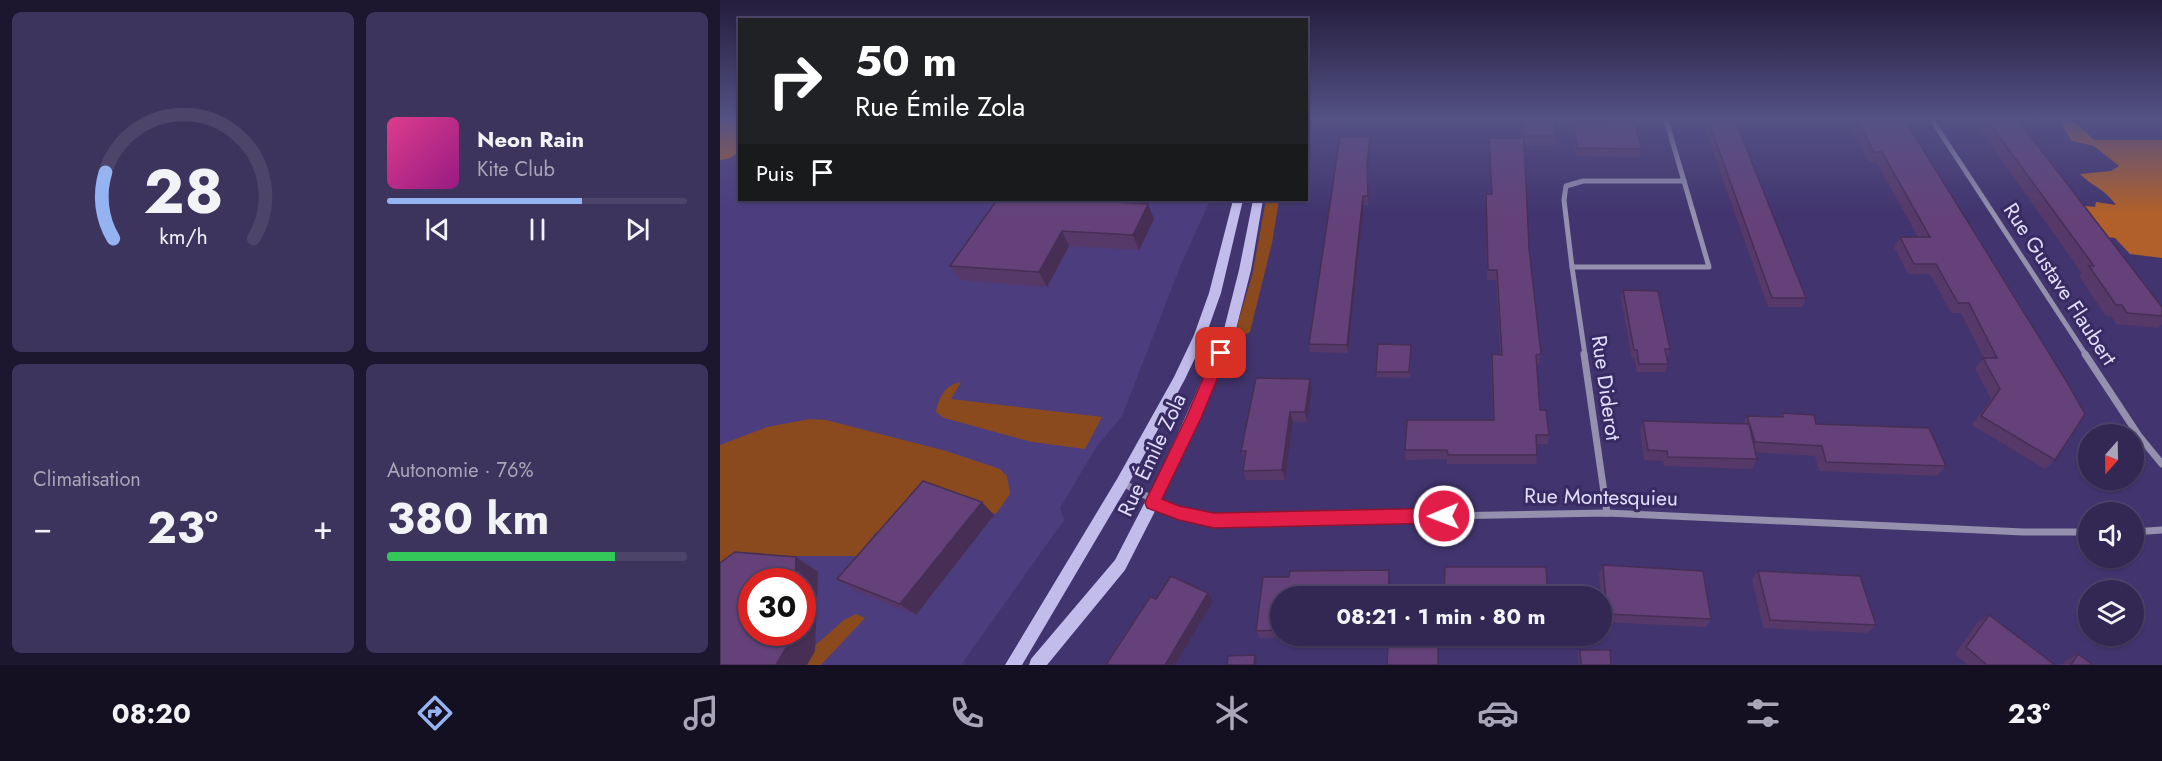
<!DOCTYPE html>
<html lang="fr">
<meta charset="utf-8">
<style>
:root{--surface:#322853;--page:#3d345d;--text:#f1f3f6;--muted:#a8a6b8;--line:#4d446a;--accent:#95b2f1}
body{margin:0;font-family:Jost,sans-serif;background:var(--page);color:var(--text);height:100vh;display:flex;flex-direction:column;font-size:22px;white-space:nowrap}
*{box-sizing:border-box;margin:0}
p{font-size:20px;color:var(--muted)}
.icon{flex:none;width:33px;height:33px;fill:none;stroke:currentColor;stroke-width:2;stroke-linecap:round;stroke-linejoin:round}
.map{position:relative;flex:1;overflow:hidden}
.side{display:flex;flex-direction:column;gap:12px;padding:12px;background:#1c162e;width:720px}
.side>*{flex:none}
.top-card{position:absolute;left:18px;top:18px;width:570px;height:183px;border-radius:0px;box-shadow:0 2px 4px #0004,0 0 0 2px var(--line);background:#202124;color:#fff;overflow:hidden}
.needle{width:39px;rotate:200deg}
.fabs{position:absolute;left:1358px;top:424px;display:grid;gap:12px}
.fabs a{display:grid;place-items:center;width:66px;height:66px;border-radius:50%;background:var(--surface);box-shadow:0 2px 4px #0004,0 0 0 2px var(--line);font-size:30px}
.speed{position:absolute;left:18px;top:568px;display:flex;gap:12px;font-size:30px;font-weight:700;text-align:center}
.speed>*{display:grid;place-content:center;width:78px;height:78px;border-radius:50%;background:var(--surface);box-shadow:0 2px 4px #0004,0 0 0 2px var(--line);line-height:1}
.speed .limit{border:9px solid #d22;background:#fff;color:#111}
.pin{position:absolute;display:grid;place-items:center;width:51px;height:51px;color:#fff;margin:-26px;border-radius:12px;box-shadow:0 3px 9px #0006}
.me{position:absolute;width:66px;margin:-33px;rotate:269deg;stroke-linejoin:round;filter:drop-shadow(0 0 4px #0008)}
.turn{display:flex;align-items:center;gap:21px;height:126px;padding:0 18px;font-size:27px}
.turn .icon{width:78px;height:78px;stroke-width:2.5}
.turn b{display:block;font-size:42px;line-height:51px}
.then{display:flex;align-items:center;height:57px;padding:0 18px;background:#0003;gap:12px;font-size:22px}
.big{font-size:45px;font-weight:700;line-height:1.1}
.side .tile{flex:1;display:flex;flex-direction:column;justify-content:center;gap:9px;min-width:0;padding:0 21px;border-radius:9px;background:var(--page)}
.side .dial{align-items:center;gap:0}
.dial svg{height:156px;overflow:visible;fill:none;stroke:var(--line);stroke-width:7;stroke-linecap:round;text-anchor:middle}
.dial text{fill:var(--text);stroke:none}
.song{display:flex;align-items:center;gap:18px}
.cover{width:72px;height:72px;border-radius:9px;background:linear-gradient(135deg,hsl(330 70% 55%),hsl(310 70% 35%))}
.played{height:6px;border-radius:3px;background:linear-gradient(90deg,var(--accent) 65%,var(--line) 65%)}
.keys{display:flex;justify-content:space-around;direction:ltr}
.heat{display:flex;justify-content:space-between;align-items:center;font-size:33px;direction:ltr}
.charge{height:9px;border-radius:4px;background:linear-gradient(90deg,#34c759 76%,var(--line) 0)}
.side .tiles{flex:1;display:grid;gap:12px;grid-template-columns:repeat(2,1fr)}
.trip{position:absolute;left:550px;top:586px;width:342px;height:60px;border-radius:30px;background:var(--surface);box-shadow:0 2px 4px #0004,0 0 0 2px var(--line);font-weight:700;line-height:60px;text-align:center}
.dock{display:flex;height:96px;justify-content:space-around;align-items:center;background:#141021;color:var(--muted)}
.dock .icon{width:42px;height:42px}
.dock .active{color:var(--accent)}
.dock b{font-size:27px;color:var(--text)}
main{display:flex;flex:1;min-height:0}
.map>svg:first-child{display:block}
.built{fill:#4c3d7e;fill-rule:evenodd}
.green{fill:#8b4a1e}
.forest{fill:#b1602a}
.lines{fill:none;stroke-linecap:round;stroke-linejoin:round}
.street-far1{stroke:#9490ad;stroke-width:5}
.street{stroke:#9490ad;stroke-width:7}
.secondary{fill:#c2bcea;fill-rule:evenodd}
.wall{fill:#563968}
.shaded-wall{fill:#462e55}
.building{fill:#644279;stroke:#462e55;stroke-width:1.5}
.route{fill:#e11d48;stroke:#92132f;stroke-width:1.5}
.labels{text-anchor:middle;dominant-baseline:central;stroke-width:6;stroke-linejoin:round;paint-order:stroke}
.street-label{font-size:21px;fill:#e1defa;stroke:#382a63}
</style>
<main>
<section class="side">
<div class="tiles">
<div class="tile dial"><svg viewBox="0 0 100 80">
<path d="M14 69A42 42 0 1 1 86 69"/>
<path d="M14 69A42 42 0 0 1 10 35" stroke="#95b2f1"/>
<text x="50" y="56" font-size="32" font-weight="700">28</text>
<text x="50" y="72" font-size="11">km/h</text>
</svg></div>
<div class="tile">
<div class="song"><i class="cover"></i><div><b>Neon Rain</b><p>Kite Club</p></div></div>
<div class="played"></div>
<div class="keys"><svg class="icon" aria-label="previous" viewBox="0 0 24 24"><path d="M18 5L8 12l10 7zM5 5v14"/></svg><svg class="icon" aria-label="pause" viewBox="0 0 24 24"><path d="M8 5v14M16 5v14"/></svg><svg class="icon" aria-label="next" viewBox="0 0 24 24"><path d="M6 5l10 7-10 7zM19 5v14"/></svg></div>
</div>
<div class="tile"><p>Climatisation</p>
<div class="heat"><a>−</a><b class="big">23°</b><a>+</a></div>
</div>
<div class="tile"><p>Autonomie · 76%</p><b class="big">380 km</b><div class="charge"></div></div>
</div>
</section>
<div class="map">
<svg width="1442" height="665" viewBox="0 0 1442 665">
<rect width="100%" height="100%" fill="#42356f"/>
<path class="built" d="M0,120H19L20,200H490L460,267L402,416L375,449L340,508L344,520L241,665H0ZM32,582H82V633H32Z"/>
<g class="green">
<path d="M546,200H559L552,243L530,332L517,339L515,332L532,276Z"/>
<path d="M241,382L231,399L382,417L365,449L312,442L224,418L216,412C219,397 225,385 241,382Z"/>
<path d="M90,419L106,420L226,451L280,469L287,476L290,494L276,514L216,494L176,539L156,532L139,556H66L0,584V445L47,427Z"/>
<path d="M136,614L145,618L101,665H87L93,654L90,650L124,620Z"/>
</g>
<g class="forest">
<path d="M0,120H19L20,152L10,158L0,160Z"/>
<path d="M1339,120H1353L1374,140H1442V258L1410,254L1395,238L1376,236L1357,205L1375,207L1376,202L1396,205C1383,187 1374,188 1360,174L1391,171L1399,166L1374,146L1352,141Z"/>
</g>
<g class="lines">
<g class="street-far1">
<path d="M1212,120L1366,355"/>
<path d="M852,267L844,200L846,186L863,181H964L946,120"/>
<path d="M865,355L852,267H989L964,181"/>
</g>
<g class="street">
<path d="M864,354L887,513"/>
<path d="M1365,354L1419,436L1442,464"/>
<path d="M403,483L446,507L494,520L887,513L1303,532H1368"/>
<path d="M1413,532L1442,530"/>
</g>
<g class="secondary">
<path d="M513,200H523L501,293L486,335L465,379L407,487L302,665H285L397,479L454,377L474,335L489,293Z"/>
<path d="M533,200H543L531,270L515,333L455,472L405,570L327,665H309L311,659L395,560L442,469L503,333L519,270Z"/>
</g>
</g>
<g class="wall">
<path d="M592,120H630L629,126H593Z"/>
<path d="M799,120H834L837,136L836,145H804L809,248L821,354L819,364H817L820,410L829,435L828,444H817V455L816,464H727V459L686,460L685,450L773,420L771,364L772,354H780L776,280H767L766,204V194H771L769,148V138H802Z"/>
<path d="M885,120H914L922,149L920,157L856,156L852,131L853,122L885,123Z"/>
<path d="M982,120H1015L1086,298L1082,307H1048Z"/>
<path d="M1126,120H1185L1335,460L1325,469L1252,425L1271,399L1255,368L1264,358L1241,313H1231L1210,274H1188L1174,247L1180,237H1198L1156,162H1149Z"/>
<path d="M1253,120H1298L1442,307V324L1438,328L1396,324L1391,316H1386L1359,276L1362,273Z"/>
<path d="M651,146L648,171V205H644L628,353L590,352L589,344Z"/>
<path d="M192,200H213L212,201Z"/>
<path d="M228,200H252L251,201Z"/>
<path d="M371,200L434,219L419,250L349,246L327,287L240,280L230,266Z"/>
<path d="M903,290L950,349L947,358L948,364L945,372H917L914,358H912L901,299Z"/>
<path d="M691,345L690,378L657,377L656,372Z"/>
<path d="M592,389L587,422H573L565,480H526L523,471L524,460L521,451Z"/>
<path d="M1062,413L1096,424L1226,466L1217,476L1099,471L1095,456L1036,452L1037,459L1032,469L944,466L943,461L924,460L920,431L923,421L1023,424L1027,416L1060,417Z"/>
<path d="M274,515L196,615L134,590L117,579Z"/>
<path d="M883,565L991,619L986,627L883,622L882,597H881L879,574Z"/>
<path d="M669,570L670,578L669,597H561V636H583V637L540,638L536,631L543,577H569L570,571Z"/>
<path d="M1038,571L1156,625L1147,633L1043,628L1032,579Z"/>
<path d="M1269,615L1335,665H1248L1235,654L1258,622Z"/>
<path d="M860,650L891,665H859L858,654Z"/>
<path d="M1358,654L1373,665H1342L1345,661Z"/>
</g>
<g class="shaded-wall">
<path d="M650,137L651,146L648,171V205L647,163Z"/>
<path d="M643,196L644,205L628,353L627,345Z"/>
<path d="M428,204L434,219L419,250L413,235Z"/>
<path d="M342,231L349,246L327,287L319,272Z"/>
<path d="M590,379L592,389L587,422L585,412Z"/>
<path d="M570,412L573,422L565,480L562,470Z"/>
<path d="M262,502L274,515L196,615L180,604Z"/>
<path d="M76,557L98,572L95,651L87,665H56L72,633H82V582H75Z"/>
<path d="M669,570L670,578L669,597H668Z"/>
<path d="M488,593L493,601L455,665H445Z"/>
<path d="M535,655L537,659L536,665H534Z"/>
</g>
<g class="building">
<path d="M801,120H834L837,136H804Z"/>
<path d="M887,120H914L922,149L857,148L853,122L887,123Z"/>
<path d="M988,120H1015L1086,298H1052Z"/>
<path d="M1137,120H1185L1345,379L1365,414L1335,460L1261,416L1280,389L1263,358H1277L1249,303H1238L1216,264H1194L1180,237H1210L1162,152H1154Z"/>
<path d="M1267,120H1298L1442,307V316L1407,313L1402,305H1396L1369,266H1374Z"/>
<path d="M620,137H650L647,163L648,196H643L627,345L589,344Z"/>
<path d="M769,138H804L809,248L821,354L816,355L820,410H826L829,435H816L817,455H728L727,450H685L687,420H774L772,354L782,355L777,270H768L766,194H772Z"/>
<path d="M277,200H363L428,204L413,235L342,231L319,272L230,266Z"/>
<path d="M903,290L938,291L950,349H945L948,364H919L917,350H914Z"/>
<path d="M658,344L691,345L689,372H656Z"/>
<path d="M536,378L590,379L585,412H570L562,470L523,471L526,451H521Z"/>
<path d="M1062,413L1094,415L1096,424L1209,428L1226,466L1106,462L1102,446L1035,442L1027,416L1063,417Z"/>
<path d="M923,421L1029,424L1037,459L948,457L947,451L928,450Z"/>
<path d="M203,481L262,502L180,604L117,579Z"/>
<path d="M15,552L76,557L75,582H32V633H72V638L56,665H0V563Z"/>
<path d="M883,565L983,571L991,619L887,614Z"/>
<path d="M725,567H826L828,597H724Z"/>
<path d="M669,570L668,597H561V630L536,631L543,577H569L570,571Z"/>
<path d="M1038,571L1140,576L1156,625L1050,620Z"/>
<path d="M451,576L488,593L445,665H386L430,597L436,599Z"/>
<path d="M1269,615L1335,665H1267L1246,647Z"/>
<path d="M668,644H718V665H667Z"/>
<path d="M860,650H890L891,665H861Z"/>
<path d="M1358,654L1373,665H1351Z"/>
<path d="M535,655L534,665H507L508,656Z"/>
</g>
<linearGradient id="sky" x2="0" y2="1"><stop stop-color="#241d3d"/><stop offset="0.56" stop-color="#545185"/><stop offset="1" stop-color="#545185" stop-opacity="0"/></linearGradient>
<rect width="1442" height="213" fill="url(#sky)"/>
<path class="route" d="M501,347L508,353L481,418L442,499L459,506L494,513L724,508L730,510L732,516L730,521L724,523L494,528L459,520L427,508L425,503L427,498L466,418L494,353Z"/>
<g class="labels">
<g class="street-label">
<text transform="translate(1340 284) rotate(57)">Rue Gustave Flaubert</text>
<text transform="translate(886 388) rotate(82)">Rue Diderot</text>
<text transform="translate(432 455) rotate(-65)">Rue Émile Zola</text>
<text transform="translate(881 497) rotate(1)">Rue Montesquieu</text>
</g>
</g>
</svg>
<div class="fabs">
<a><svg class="needle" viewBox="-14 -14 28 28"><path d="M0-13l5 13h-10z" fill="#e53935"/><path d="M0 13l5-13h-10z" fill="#a8a6b8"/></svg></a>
<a><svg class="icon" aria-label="sound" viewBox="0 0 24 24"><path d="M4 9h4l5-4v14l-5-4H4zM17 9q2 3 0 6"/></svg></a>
<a><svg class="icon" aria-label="layers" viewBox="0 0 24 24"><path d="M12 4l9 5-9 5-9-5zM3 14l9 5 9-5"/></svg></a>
</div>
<div class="speed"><div class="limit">30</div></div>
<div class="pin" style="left:501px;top:353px;background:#d93025"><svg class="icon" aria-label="arrive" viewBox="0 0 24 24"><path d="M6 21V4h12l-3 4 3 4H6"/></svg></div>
<svg class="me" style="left:724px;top:516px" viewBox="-20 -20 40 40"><circle r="17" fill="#e11d48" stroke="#fff" stroke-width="3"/><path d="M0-11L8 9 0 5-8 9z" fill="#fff"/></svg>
<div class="trip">08:21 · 1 min · 80 m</div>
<div class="top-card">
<div class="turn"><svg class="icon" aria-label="right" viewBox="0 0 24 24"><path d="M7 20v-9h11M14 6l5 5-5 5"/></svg><div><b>50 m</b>Rue Émile Zola</div></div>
<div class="then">Puis<svg class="icon" aria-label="arrive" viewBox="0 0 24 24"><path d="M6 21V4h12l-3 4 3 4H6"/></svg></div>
</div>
</div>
</main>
<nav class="dock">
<b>08:20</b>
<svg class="icon active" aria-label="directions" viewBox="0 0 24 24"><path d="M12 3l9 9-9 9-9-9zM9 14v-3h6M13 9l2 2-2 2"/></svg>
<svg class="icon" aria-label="music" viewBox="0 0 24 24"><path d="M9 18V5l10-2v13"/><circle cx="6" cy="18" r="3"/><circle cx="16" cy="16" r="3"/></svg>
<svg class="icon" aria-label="phone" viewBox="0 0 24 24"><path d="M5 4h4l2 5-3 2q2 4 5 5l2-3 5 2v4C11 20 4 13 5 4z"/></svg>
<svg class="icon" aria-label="climate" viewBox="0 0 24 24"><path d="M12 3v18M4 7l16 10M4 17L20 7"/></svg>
<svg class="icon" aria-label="car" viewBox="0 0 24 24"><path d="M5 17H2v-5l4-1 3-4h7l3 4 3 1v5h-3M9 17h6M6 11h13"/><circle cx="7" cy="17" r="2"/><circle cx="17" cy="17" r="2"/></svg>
<svg class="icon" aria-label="filters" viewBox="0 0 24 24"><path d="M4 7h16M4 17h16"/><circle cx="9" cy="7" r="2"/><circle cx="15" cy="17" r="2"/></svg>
<b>23°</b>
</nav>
